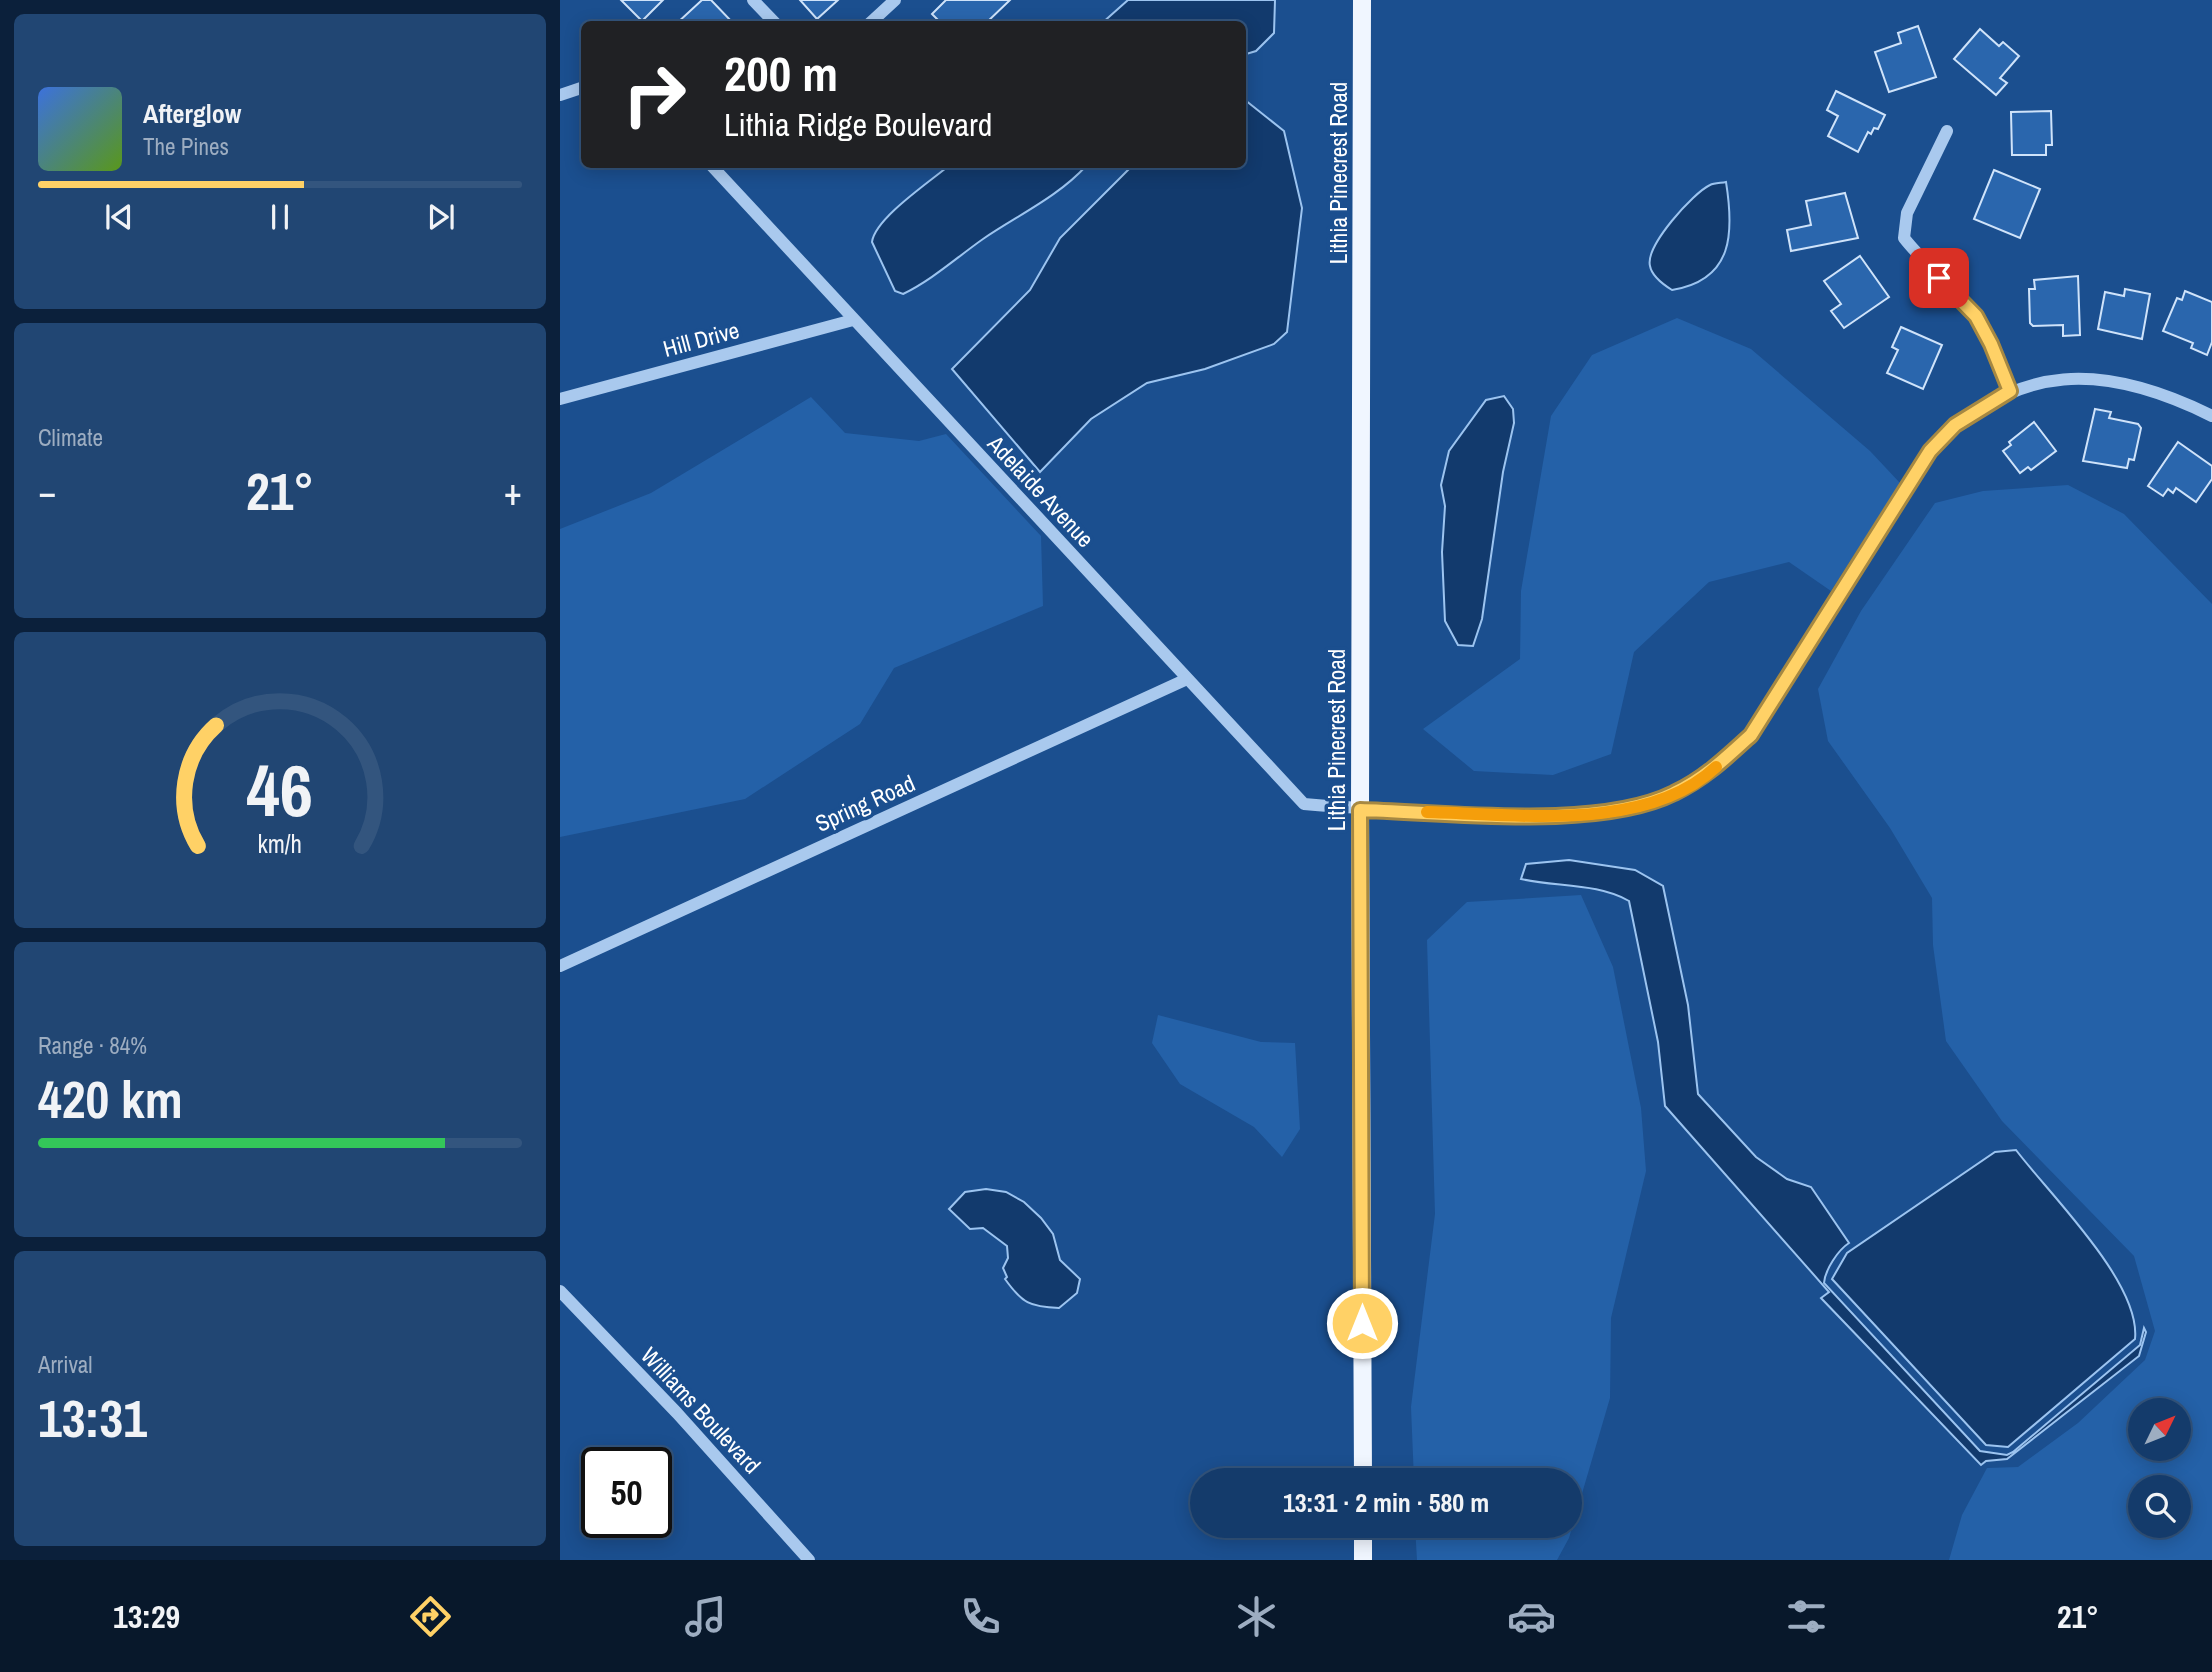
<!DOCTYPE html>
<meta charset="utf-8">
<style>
:root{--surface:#143b6b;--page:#214673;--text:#f1f3f6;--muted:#9dadc1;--line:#33557e;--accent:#ffd166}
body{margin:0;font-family:"Archivo Narrow",sans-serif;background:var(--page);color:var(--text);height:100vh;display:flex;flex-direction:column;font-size:26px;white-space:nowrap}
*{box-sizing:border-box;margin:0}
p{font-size:23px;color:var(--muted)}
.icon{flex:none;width:38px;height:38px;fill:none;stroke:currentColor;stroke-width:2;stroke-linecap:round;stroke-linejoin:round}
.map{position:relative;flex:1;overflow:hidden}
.sheet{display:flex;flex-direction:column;gap:14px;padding:14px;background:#0b203b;width:560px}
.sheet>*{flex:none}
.guide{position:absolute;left:21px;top:21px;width:665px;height:147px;border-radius:10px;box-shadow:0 4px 18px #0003,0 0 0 2px var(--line);background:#202124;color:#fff;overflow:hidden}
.needle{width:46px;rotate:47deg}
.controls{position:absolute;left:1568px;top:1398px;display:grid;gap:14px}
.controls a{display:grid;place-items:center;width:63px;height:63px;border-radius:50%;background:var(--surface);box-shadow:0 4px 18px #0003,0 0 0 2px var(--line);font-size:35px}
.speed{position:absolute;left:21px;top:1447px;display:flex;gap:14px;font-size:35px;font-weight:700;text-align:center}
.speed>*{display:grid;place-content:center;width:91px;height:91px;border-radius:50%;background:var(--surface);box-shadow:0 4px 18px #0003,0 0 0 2px var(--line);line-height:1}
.speed .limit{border:4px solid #111;border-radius:10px;background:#fff;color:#111}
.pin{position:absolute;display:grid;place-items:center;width:60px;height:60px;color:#fff;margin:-30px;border-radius:14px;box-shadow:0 4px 10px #0006}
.me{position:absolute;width:77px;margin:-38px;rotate:0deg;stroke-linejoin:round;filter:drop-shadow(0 0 5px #0008)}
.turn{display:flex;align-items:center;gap:24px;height:147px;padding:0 28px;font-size:32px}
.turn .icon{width:91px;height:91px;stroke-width:2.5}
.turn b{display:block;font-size:49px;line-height:60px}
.big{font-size:52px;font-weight:800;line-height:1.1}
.sheet .card{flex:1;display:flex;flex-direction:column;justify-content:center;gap:10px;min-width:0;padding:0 24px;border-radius:10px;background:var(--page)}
.sheet .dial{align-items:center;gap:0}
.dial svg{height:182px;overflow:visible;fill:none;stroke:var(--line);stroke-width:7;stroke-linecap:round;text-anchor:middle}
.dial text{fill:var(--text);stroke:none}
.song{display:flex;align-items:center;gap:21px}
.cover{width:84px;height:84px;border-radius:10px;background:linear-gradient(135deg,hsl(220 70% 55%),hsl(90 70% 35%))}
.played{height:7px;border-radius:4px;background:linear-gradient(90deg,var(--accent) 55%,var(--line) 55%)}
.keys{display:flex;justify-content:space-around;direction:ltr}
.heat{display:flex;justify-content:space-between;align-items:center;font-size:38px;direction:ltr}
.charge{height:10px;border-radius:5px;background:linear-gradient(90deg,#34c759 84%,var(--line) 0)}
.trip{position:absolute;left:630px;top:1468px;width:392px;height:70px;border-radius:35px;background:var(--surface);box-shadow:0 4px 18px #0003,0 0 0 2px var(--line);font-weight:800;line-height:70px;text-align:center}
.tab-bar{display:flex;height:112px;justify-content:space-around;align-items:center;background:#08182b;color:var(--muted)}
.tab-bar .icon{width:49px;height:49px}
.tab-bar .selected{color:var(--accent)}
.tab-bar b{font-size:32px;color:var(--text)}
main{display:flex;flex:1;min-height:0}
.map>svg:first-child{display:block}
.green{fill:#2461a8;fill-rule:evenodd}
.water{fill:#123a6d;stroke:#9cc4f0;stroke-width:2}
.building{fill:#2a66ad;stroke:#cfe3fa;stroke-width:2}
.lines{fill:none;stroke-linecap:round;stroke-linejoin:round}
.minor{stroke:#a9c9ee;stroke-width:12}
.major{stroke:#f0f6ff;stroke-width:18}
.route-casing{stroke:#a68842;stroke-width:18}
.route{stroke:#ffd166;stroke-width:12}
.slow{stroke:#f59e0b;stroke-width:12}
.labels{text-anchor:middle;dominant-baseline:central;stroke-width:7;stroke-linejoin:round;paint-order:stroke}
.street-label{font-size:23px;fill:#fff;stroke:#1b4f8f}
</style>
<main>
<section class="sheet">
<div class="card">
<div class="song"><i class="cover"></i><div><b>Afterglow</b><p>The Pines</p></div></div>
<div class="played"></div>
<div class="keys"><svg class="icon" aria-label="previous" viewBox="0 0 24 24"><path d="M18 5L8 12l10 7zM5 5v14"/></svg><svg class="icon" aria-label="pause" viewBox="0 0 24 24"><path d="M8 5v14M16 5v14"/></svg><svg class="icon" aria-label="next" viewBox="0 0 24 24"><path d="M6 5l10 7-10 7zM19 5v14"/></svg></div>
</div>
<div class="card"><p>Climate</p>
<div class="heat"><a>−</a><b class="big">21°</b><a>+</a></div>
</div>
<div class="card dial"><svg viewBox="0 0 100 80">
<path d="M14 69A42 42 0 1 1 86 69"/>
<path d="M14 69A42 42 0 0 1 22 16" stroke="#ffd166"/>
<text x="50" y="56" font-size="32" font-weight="700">46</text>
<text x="50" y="72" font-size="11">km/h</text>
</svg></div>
<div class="card"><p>Range · 84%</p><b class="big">420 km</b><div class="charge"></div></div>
<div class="card"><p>Arrival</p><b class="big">13:31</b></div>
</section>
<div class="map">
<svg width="1652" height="1560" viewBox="0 0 1652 1560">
<rect width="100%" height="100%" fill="#1b4f8f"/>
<g class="green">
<path d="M1117,318L1191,349L1310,451L1340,483L1271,591L1229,562L1149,582L1074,652L1051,754L993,775L914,771L863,729L960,659L961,591L991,416L1032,355Z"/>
<path d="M251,397L285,433L359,441L386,434L481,536L483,606L334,668L300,724L185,799L0,837V529L91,493Z"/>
<path d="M1508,485L1564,514L1652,604V1560H1389L1402,1515L1427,1468L1458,1467L1518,1423L1585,1360L1595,1331L1574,1256L1442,1121L1386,1041L1373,945L1372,898L1330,828L1268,741L1258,689L1301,611L1375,503L1423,491ZM1619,1410V1449H1580V1410ZM1580,1488H1619V1526H1580Z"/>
<path d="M1021,895L1053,967L1081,1108L1086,1171L1051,1318L1050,1398L1009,1538L997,1560H857L855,1526H1010V1480H854L851,1407L875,1214L867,940L907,902Z"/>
<path d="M598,1015L701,1042L735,1043L740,1129L722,1157L694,1127L620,1084L592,1043Z"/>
</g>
<g class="water">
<path d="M568,0H715L714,33L696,51L683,55L682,24H541Z"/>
<path d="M685,100L724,131L742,208L727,332L714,344L645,369L587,383L531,419L480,472L392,369L470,290L500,238L573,165L682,164V101Z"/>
<path d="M391,164L527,165C498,197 458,215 423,239C396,258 372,280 343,294L335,291L312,242C315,218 371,181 391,164Z"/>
<path d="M1166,182C1174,232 1174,280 1112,290C1104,285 1092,277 1090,266C1085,246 1133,193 1150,185C1154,183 1162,183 1166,182Z"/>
<path d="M944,396L953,409L954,423L943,472L922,619L913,646L898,645L885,621L882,552L885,506L881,485L889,451L926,400Z"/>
<path d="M1009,860L1075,870L1103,886L1128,1005L1138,1094L1196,1157L1227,1179L1251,1187L1289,1243C1278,1250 1265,1270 1264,1283L1420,1451L1447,1455L1453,1452L1580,1345L1584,1328L1586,1332L1579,1356L1447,1459L1426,1461L1421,1465L1261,1298L1269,1292L1105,1106L1098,1042L1069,901C1038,883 996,887 961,879L966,864Z"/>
<path d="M1456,1150C1490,1195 1581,1283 1575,1339L1448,1447L1426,1445L1272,1279L1287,1253L1435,1152Z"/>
<path d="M426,1189L446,1192L464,1202L481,1218L493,1234L500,1260L520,1279L517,1293L499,1308C470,1307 462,1303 445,1279L447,1277L443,1268L448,1258L447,1246L423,1228L410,1229L389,1209L405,1192Z"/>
</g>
<g class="building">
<path d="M61,0H103L82,21Z"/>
<path d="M142,0H151L174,24H116Z"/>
<path d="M240,0H278L257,19Z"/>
<path d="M386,0H450L425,24H382L372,14Z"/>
<path d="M1358,26L1376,77L1329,92L1315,52L1341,43L1338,33Z"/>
<path d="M1420,29L1439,46L1443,42L1459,56L1440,78L1447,83L1436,95L1394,59Z"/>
<path d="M1276,91L1325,115L1318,129L1314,128L1311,134L1308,132L1298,152L1268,136L1278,116L1267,110Z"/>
<path d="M1491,111L1492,145H1486V155H1452L1451,112Z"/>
<path d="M1434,170L1480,189L1460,238L1414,219Z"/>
<path d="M1285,193L1298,238L1231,251L1227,230L1251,225L1246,201Z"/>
<path d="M1300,256L1329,297L1284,328L1271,311L1281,304L1264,281Z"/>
<path d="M1518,276L1520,335L1503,336V325L1473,326L1470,323L1469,289H1475L1474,280Z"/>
<path d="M1565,289L1590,294L1582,339L1538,329L1545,292L1564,296Z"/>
<path d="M1625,291L1652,302V342L1647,355L1631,348L1633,343L1603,331L1617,298L1622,300Z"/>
<path d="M1341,327L1382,345L1363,389L1327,373L1338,350L1332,347Z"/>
<path d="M1535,409L1551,412L1549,418L1578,424L1581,428L1574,460L1569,459L1567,468L1523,461Z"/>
<path d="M1474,422L1496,451L1471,470L1468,467L1460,473L1443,451L1451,445L1449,442Z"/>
<path d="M1618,442L1652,466V479L1636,502L1616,488L1613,493L1608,489L1603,496L1588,486Z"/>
</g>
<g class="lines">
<g class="minor">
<path d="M193,0L216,24"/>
<path d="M309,24L335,0"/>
<path d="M0,95L24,87"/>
<path d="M1387,131L1347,213L1344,238C1366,266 1395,288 1416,316C1432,338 1440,366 1450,392"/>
<path d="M150,164L744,804C799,809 854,811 909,813C976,815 1053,824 1115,793C1144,778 1167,757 1191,735L1370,451C1457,360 1545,363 1652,416"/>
<path d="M0,399L293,320"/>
<path d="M0,966L627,679"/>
<path d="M0,1291L117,1413L249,1560"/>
</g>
<g class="major">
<path d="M802,0L800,809L803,1480"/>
<path d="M803,1526V1560"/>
</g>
</g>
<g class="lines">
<g class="route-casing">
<path id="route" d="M802,1323L800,810C886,812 1038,831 1114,793C1144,779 1167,757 1191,735L1370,451L1395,425L1450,391L1431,344L1416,316L1379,278"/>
</g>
<use href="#route" class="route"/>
<path class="slow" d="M867,812C955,814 1086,833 1156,767"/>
</g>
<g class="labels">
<g class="street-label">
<text transform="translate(778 173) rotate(-90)">Lithia Pinecrest Road</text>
<text transform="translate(141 339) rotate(-15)">Hill Drive</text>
<text transform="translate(481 491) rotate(47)">Adelaide Avenue</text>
<text transform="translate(776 740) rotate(-90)">Lithia Pinecrest Road</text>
<text transform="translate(305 803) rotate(-24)">Spring Road</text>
<text transform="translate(141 1410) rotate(47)">Williams Boulevard</text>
</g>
</g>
</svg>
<div class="controls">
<a><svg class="needle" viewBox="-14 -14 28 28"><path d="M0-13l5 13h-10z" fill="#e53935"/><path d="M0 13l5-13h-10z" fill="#9dadc1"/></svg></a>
<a><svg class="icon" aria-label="search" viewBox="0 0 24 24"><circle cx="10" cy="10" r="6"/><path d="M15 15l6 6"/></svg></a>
</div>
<div class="speed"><div class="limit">50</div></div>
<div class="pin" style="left:1379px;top:278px;background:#d93025"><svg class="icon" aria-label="arrive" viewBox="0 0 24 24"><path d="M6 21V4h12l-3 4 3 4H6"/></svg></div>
<svg class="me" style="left:802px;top:1323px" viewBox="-20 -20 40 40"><circle r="17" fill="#ffd166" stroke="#fff" stroke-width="3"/><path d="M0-11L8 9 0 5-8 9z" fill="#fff"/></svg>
<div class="trip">13:31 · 2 min · 580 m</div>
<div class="guide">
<div class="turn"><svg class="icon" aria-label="right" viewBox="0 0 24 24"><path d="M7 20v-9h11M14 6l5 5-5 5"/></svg><div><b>200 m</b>Lithia Ridge Boulevard</div></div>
</div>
</div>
</main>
<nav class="tab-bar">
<b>13:29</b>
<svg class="icon selected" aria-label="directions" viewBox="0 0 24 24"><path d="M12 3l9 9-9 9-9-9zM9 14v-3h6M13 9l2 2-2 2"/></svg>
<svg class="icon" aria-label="music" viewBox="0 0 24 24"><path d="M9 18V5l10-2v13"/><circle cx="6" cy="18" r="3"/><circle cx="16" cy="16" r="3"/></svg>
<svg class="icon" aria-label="phone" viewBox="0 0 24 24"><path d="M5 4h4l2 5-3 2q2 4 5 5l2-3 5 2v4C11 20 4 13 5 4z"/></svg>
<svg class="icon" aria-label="climate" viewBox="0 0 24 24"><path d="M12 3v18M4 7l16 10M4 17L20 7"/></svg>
<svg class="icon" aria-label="car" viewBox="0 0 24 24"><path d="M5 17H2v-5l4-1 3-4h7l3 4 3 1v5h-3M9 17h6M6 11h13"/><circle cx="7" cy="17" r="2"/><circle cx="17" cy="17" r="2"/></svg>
<svg class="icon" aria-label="filters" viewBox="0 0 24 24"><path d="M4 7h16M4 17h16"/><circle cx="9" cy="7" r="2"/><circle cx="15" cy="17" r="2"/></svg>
<b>21°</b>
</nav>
